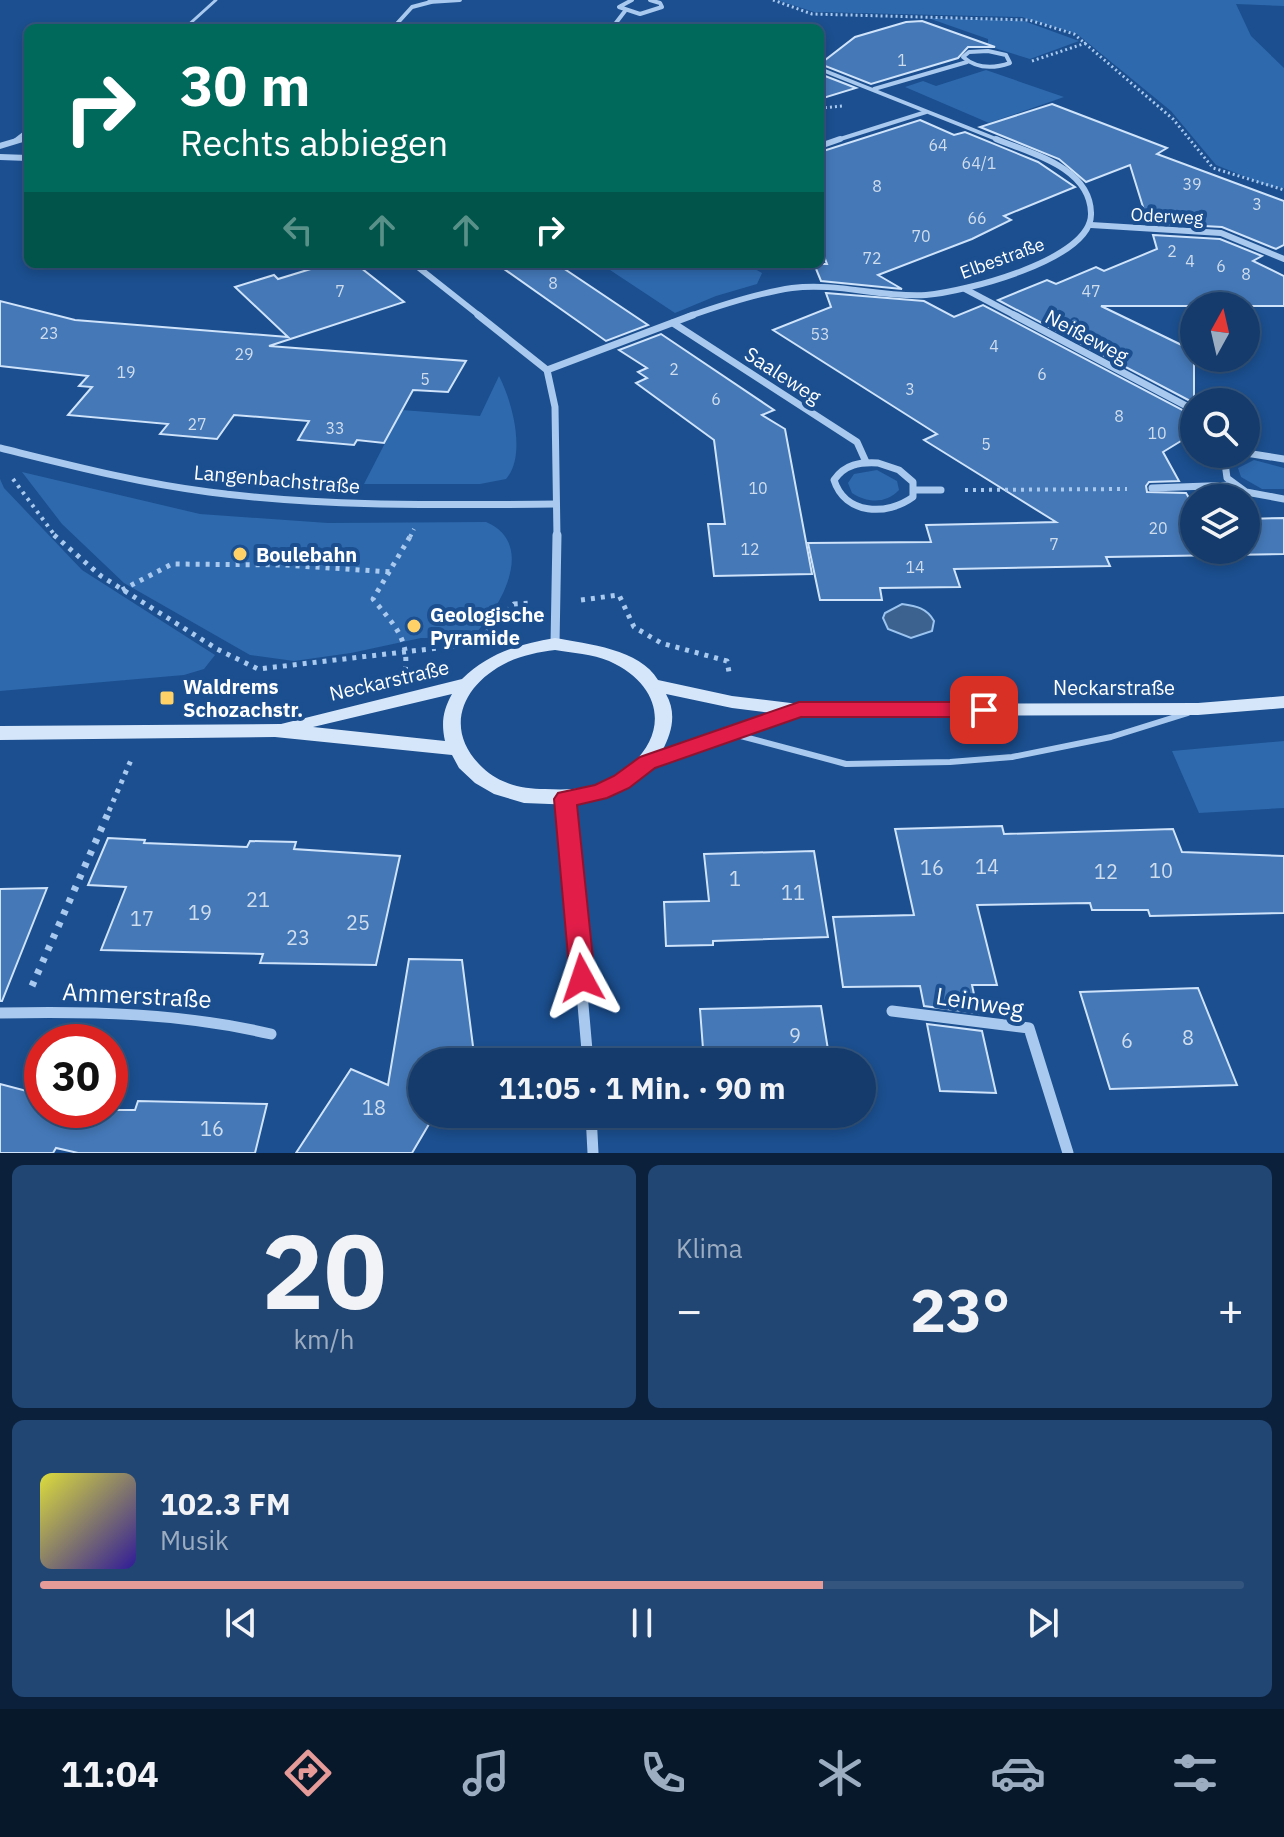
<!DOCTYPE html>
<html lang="de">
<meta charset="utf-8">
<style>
:root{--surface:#143b6b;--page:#214673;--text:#f1f3f6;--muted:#9dadc1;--line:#33557e;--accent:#e69b98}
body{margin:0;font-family:"IBM Plex Sans",sans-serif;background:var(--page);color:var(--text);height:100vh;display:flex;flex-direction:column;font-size:30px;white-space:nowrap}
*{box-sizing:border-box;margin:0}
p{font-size:26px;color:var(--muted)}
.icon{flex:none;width:44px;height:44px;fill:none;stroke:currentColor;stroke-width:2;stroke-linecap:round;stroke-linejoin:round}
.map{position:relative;height:1153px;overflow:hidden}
.panel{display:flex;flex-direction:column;gap:12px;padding:12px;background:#0b203b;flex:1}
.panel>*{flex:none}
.guide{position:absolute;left:24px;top:24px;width:800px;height:244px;border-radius:12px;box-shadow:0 4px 12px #0003,0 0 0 2px var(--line);background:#00695c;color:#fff;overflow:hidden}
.needle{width:52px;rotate:8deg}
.tools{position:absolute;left:1180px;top:292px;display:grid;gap:16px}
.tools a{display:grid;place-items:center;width:80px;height:80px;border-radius:50%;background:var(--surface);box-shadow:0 4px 12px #0003,0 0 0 2px var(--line);font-size:40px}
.speed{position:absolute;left:24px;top:1024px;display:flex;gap:16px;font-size:40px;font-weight:700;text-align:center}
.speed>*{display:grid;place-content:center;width:104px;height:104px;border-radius:50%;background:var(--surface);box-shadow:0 4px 12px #0003,0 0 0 2px var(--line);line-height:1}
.speed .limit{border:12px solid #d22;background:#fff;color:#111}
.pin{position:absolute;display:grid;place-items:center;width:68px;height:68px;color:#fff;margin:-34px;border-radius:16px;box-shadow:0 4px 12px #0006}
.me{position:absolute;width:88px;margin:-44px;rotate:355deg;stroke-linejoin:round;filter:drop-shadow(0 0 6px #0008)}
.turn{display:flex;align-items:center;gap:28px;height:168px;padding:0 24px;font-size:36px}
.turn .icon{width:104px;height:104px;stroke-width:2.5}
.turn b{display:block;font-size:56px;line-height:68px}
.lanes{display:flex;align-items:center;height:76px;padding:0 24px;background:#0003;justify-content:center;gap:40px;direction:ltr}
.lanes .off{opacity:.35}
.big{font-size:60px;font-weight:700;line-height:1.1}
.panel .card{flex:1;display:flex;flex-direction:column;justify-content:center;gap:12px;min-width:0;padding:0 28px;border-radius:12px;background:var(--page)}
.panel .dial{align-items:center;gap:0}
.dial b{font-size:104px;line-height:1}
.song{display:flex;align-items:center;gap:24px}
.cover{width:96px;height:96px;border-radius:12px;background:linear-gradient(135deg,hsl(60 70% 55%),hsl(250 70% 35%))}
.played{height:8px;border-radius:4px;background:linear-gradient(90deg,var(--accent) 65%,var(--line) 65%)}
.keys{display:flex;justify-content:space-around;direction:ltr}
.heat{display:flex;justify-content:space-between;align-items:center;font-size:44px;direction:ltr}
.panel .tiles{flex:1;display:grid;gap:12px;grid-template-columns:1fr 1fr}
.card:last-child{grid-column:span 2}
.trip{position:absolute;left:408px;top:1048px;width:468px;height:80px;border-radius:40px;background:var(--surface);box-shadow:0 4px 12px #0003,0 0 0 2px var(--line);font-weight:700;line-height:80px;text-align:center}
.tab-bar{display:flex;height:128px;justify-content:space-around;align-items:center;background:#08182b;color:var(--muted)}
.tab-bar .icon{width:56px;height:56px}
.tab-bar .current{color:var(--accent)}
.tab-bar b{font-size:36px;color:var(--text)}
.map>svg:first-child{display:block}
.green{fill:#2e69ad}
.water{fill:#3c6290;stroke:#9cc4f0;stroke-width:2}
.building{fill:#4478b7;stroke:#cfe3fa;stroke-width:2}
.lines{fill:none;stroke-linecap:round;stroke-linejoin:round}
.path-far3{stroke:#a9c9ee;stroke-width:3;stroke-dasharray:2 3;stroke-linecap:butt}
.path-far2{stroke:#a9c9ee;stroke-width:4;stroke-dasharray:3 5;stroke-linecap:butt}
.path-far1{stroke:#a9c9ee;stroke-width:5;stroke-dasharray:4 6;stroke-linecap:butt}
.path{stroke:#a9c9ee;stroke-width:7;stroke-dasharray:5 8;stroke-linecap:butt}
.lane-far1{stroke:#a9c9ee;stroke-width:3}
.lane{stroke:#a9c9ee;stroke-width:6}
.street-far4{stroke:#a9c9ee;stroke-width:4}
.street-far3{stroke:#a9c9ee;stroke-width:6}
.street-far2{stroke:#a9c9ee;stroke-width:7}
.street-far1{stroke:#a9c9ee;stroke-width:9}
.street{stroke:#a9c9ee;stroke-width:11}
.secondary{fill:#d6e6fa;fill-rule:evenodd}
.route{fill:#e11d48;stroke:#92132f;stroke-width:2}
.poi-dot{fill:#ffd166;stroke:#1b4f8f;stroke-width:3}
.labels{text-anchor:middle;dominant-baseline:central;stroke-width:8;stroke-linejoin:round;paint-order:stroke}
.number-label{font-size:16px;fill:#d0dded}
.far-street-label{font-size:18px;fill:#fff;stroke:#1b4f8f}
.street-label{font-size:20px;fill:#fff;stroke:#1b4f8f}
.poi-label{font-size:20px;font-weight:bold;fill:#fff;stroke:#1b4f8f;text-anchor:start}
.near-number-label{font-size:20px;fill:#d0dded}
.near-street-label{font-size:24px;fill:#fff;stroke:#1b4f8f}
</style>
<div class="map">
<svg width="1284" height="1153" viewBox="0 0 1284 1153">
<rect width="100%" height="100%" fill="#1b4f8f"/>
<g class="green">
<path d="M777,0H1284V6L1236,4L1251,36L1284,68V188L1268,186L1216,165L1171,111L1077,34L1022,17L814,12Z"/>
<path d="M928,18L1024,21L1079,41L1030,59L988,46V39Z"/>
<path d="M986,70L1064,97L989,123L905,87L923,81L936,86Z"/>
<path d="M601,264H746L762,273L757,284L716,296L675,313Z"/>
<path d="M499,376C512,401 527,455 506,479L480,484H364L402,410L480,416Z"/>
<path d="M1254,460L1284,468V489H1262L1241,477L1238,468Z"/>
<path d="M877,470L897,481L899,490C886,504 867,503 852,493L848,483L854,474Z"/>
<path d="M22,472L200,514L328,523L486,522C538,544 500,610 471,638H421L351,653L294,661L250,655L124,583L62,524Z"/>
<path d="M0,479L4,488L82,570L215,655L204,669L184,675L0,691Z"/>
<path d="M1284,741V808L1199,813L1172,751Z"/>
</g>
<path class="water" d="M902,604C916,606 927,608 934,621L932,631L911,638L888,629L883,618L885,613Z"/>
<g class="building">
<path d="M922,21L995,47H968L958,58L871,84L820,64L855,37L906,22Z"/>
<path d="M820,74L856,88L820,99Z"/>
<path d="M1052,104L1167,148L1157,154L1284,201V245L1276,249L1222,227L1148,223L1130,165L1086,182L1059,159L980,127Z"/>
<path d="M920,120L954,135L965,132L1038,162L1075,187L1004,216L1011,220L972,239L878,275L902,289L821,281L814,264H827L820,246V152Z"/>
<path d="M1153,235L1220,239L1262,256L1253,261L1284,276V306H1101L1194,351V403L998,300L1047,280L1056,284L1096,267L1104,271L1157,249Z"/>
<path d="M327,264H356L404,302L269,346L466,361L448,392L413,390L384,443L357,440L354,445L298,440L309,421L234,415L217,439L160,434L168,424L68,415L92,387L79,386L88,376L0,366V301L75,320L288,337L235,287L274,275L278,279Z"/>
<path d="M497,264H557L648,325L606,341Z"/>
<path d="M826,293L924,301L954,317L983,305L1194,416V433L1163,452L1179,481L1149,482L1146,486L1147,492L1186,493L1194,506V550H1246V519L1284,518V554L1106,557L1110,566L954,569L960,587L880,588L882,600H820L808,543L931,542L926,525L1056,522L924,440L937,434L773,330L831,307Z"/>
<path d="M661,334L774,410L762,415L785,429L812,574L714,576L708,524H725L714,440L636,383L647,378L638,372L647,368L619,350Z"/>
<path d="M1002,826L1004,834L1173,829L1182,852L1284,856V913L1150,916L1148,910H1092L1090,903L977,905L997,985H972L978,1013L924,1006L920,986L843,987L833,917L914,915L895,829Z"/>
<path d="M108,838L145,840L144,843L247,847L250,841L296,842L294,849L400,856L376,965L260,963L263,954L101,950L126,887L88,885Z"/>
<path d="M814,851L828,937L713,941V945L666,946L664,902L709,901L704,854Z"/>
<path d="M47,888L2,1001H0V889Z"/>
<path d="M409,959L462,960L475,1062H422V1114H435L412,1153H296L351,1069L388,1085Z"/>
<path d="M1198,988L1237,1085L1110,1089L1080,992Z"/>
<path d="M821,1006L830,1062H704L700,1009Z"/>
<path d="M927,1024L982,1031L996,1093L940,1091Z"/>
<path d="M0,1084L42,1095V1110H135L138,1101L267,1104L255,1153H78L56,1148L53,1153H0Z"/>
</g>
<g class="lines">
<g class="path-far3">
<path d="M773,0L812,14L1029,20L1074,34L1173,119L1213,168L1284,190"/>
<path d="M225,25L272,28"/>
<path d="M1032,61L1086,43"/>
<path d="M820,108L843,106"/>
</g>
<g class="path-far2">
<path d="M13,479L56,537"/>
<path d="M965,490L1127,489"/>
<path d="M410,537L414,529"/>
</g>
<g class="path-far1">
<path d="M54,535L101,576L217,649L258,669L464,645"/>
<path d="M122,590L172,564L284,565L392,572"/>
<path d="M581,600L619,595L634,627L661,643L727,661L729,672"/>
<path d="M486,633L514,604L531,603"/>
<path d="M405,671C410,638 392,623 373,599L411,535"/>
<path d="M109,811L131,760"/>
</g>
<path class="path" d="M32,986L110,809"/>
<g class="lane-far1">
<path d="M185,28L216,0"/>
<path d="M15,140L28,130"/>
</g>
<path class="lane" d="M737,735L846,764L950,762L1012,757L1111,737L1188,713"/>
<g class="street-far4">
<path d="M632,0L619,7L640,14L662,7L660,3L650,0"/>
<path d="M429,2L460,0"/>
<path d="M393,28L412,7L431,2"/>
<path d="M612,28L625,11"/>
<path d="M988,51L1006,55L1010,63C993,69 977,69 963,57L969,52Z"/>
<path d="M820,69L1001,141"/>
<path d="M874,89L967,62"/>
<path d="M16,141L28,138"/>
<path d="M834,141L926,112"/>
</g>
<g class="street-far3">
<path d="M0,146L23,139"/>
<path d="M820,146L840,139"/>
<path d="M0,157L28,158"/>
<path d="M1091,225L1221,233L1284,259"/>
<path d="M414,264L481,317"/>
<path d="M965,289L1018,317"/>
<path d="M687,317C721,305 757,293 792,288C837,282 881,298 926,295C963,292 1093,260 1091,213C1090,167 1030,153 996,139"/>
</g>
<g class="street-far2">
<path d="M478,315L547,370L555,407L557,537"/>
<path d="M1014,315L1194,410"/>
<path d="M673,323L857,442L866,462"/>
<path d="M547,370L693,315"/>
<path d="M0,448C69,465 138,483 209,492C324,507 440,505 556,504"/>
<path d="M1246,453L1284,459"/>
<path d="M1239,454L1225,463L1227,478L1246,492L1284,499"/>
<path d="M878,463L899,470L913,482V497C887,516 845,515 834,480C845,464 860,462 878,463Z"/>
<path d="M1152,488L1235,485"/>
<path d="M915,490H941"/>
</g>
<g class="street-far1">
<path d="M555,644L557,535"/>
<path d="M565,799L566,811"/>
</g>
<g class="street">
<path d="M566,809L588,1062"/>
<path d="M892,1011L1029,1028L1068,1153"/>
<path d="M0,1013C92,1011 181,1013 271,1034"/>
<path d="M591,1114L593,1153"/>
</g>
<path class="secondary" d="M555,638C588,644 640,649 658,680L732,696L799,704L1198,703L1284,696V708L1198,715L801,716L651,769L623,790L575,805L524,803L494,794L475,783L459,768L452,755L275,737L0,740V726L281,724L462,679C489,653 519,644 555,638ZM555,650C572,653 593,654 609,661C671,689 669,748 610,779C590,790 567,790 545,789C522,789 500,784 483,768C442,730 462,684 508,662C523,655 539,652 555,650ZM452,694C443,710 441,723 445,741L313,727ZM666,694L732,708L771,713L662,751C672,733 677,713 666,694Z"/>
</g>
<path class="route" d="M799,702H984L991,704L994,710L991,715L984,717H801L655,768L629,788L607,798L577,805L595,978L591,985L582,989L573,985L570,978L554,799L558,793L595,785L614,776L640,757Z"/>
<g class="poi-dot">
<circle cx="240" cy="554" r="8"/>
<circle cx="414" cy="626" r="8"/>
<rect x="159" y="690" width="16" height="16" rx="4"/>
</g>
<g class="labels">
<g class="number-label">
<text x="902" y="60">1</text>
<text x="938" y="145">64</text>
<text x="979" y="163">64/1</text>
<text x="1192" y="184">39</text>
<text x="877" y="186">8</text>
<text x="1257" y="204">3</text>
<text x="977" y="218">66</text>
<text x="921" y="236">70</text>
<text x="1172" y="251">2</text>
<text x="872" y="258">72</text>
<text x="1190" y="261">4</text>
<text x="1221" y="266">6</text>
<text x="1246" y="274">8</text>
<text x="553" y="283">8</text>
<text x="340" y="291">7</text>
<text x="1091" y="291">47</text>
<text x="49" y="333">23</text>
<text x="820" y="334">53</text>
<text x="994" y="346">4</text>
<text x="244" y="354">29</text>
<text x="674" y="369">2</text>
<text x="126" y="372">19</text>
<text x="1042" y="374">6</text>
<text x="425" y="379">5</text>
<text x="910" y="389">3</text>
<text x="716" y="399">6</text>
<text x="1119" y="416">8</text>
<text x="197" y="424">27</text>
<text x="335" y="428">33</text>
<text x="1157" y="433">10</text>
<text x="986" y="444">5</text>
<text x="758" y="488">10</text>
<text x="1158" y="528">20</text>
<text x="1054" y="544">7</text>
<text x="750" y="549">12</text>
<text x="915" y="567">14</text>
</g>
<g class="far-street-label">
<text transform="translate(1167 216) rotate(3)">Oderweg</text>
<text transform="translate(1002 258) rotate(-20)">Elbestraße</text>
</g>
<g class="street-label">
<text transform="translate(1087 336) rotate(28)">Neißeweg</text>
<text transform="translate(783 375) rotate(33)">Saaleweg</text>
<text transform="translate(277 479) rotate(5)">Langenbachstraße</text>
<text transform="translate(389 680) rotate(-13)">Neckarstraße</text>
<text x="1114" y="687">Neckarstraße</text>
</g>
<g class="poi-label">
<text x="256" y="554">Boulebahn</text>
<text x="430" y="614">Geologische<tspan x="430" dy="23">Pyramide</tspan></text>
<text x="183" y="686">Waldrems<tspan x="183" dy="23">Schozachstr.</tspan></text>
</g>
<g class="near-number-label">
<text x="987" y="866">14</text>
<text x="932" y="867">16</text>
<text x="1161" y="870">10</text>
<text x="1106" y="871">12</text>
<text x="735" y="878">1</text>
<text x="793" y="892">11</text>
<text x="258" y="899">21</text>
<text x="200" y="912">19</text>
<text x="142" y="918">17</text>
<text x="358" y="922">25</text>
<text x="298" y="937">23</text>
<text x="795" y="1035">9</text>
<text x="1188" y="1037">8</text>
<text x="1127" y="1040">6</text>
<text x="374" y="1107">18</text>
<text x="212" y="1128">16</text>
</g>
<g class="near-street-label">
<text transform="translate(137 995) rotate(3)">Ammerstraße</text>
<text transform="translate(980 1002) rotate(9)">Leinweg</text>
</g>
</g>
</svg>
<div class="tools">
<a><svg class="needle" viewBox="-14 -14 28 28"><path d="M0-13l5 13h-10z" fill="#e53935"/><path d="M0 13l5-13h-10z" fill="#9dadc1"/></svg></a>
<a><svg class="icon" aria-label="search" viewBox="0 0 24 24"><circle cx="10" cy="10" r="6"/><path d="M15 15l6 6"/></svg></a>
<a><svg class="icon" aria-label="layers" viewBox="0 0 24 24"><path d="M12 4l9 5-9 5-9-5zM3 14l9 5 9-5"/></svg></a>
</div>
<div class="speed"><div class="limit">30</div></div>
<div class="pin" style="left:984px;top:710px;background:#d93025"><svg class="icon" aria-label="arrive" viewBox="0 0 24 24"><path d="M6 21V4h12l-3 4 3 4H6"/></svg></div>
<svg class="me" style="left:582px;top:978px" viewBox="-20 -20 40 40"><path d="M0-17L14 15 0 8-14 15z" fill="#e11d48" stroke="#fff" stroke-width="4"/></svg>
<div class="trip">11:05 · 1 Min. · 90 m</div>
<div class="guide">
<div class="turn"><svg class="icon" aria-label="right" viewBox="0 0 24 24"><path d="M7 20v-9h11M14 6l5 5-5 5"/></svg><div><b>30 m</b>Rechts abbiegen</div></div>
<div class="lanes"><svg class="icon off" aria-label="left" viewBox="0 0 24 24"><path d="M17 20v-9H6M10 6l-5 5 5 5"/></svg><svg class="icon off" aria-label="ahead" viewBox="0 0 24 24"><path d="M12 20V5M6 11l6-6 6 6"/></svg><svg class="icon off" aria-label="ahead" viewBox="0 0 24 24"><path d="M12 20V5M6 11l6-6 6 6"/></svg><svg class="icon" aria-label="right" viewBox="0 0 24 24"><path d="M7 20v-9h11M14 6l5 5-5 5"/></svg></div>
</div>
</div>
<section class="panel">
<div class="tiles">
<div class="card dial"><b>20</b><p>km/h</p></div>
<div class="card"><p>Klima</p>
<div class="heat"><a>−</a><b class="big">23°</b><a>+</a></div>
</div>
<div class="card">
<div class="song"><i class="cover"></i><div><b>102.3 FM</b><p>Musik</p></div></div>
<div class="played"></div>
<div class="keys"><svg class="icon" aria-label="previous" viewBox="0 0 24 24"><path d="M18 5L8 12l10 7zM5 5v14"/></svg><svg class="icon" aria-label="pause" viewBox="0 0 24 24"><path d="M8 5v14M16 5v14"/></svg><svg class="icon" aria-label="next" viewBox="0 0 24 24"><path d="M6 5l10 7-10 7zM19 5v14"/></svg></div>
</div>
</div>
</section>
<nav class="tab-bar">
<b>11:04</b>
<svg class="icon current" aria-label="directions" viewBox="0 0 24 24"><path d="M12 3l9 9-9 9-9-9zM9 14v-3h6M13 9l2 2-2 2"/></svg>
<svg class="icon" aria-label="music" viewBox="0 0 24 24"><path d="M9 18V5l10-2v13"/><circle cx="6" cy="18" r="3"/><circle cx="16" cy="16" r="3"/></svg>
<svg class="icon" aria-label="phone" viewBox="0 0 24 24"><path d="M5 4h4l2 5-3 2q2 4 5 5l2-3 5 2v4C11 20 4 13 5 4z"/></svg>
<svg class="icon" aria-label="climate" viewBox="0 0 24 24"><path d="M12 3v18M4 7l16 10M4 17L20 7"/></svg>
<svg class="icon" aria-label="car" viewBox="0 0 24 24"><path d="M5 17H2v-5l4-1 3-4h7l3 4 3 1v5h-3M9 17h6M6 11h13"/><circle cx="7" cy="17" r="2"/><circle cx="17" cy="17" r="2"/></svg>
<svg class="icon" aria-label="filters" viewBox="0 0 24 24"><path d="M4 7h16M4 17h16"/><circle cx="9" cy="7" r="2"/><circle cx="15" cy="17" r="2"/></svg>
</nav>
